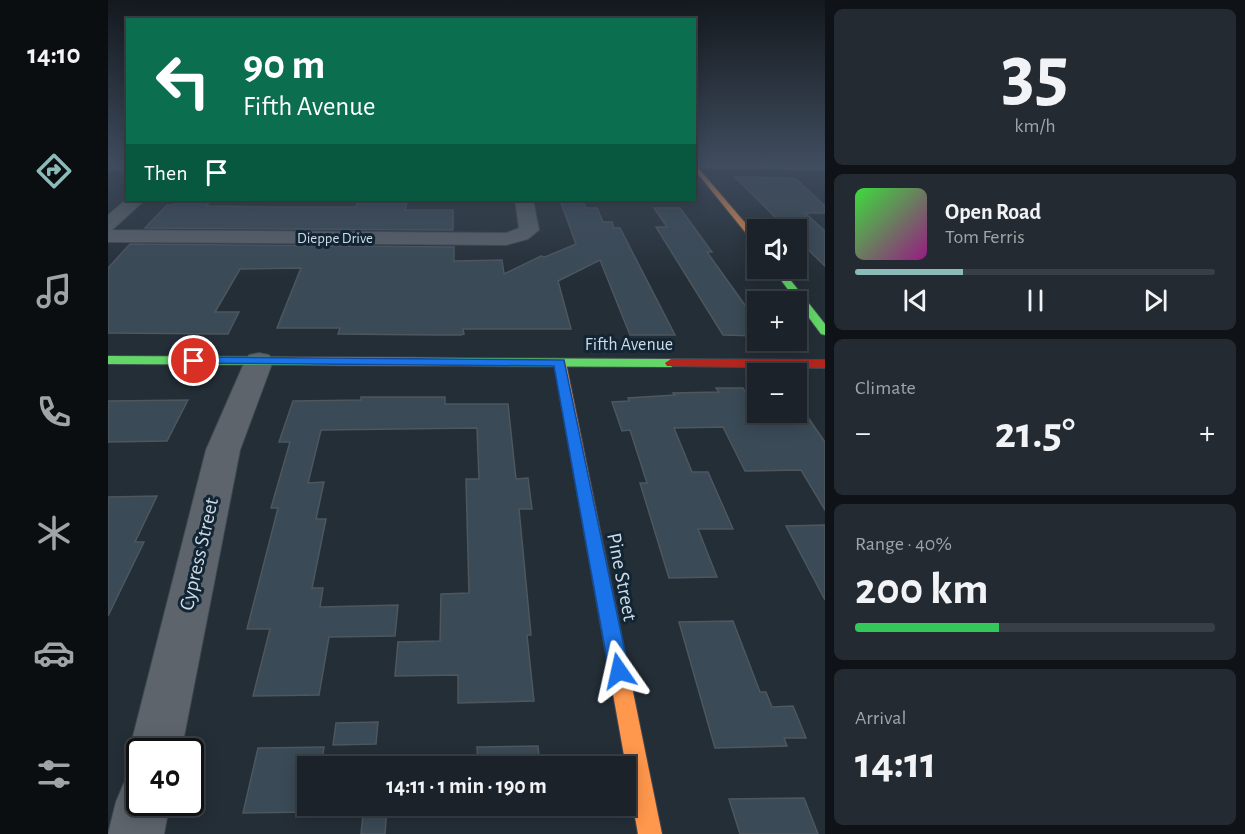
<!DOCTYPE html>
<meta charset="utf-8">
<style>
:root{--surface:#1b2229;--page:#242a31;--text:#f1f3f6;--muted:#a0a4a8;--line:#393f46;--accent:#8bbbb9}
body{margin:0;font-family:"Alegreya Sans",sans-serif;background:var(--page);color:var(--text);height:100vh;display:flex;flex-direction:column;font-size:22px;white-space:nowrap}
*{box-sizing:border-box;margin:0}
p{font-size:20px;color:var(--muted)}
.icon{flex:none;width:33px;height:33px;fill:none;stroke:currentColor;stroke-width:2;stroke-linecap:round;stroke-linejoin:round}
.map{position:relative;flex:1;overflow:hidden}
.panel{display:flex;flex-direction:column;gap:9px;padding:9px;background:#0f1317;width:420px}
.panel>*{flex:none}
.guide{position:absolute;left:18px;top:18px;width:570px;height:183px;border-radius:0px;box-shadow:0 3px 15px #0003,0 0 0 2px var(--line);background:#0b6e4f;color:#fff;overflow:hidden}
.fabs{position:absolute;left:639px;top:219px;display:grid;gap:12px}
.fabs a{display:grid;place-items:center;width:60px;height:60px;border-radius:0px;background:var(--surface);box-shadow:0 3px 15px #0003,0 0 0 2px var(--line);font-size:30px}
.speed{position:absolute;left:18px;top:738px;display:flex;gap:12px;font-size:30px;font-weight:700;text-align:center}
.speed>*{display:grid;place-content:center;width:78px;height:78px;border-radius:50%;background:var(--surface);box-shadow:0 3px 15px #0003,0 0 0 2px var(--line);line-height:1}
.speed .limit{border:3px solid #111;border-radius:9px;background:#fff;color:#111}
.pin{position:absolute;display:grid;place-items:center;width:51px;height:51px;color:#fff;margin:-26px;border:3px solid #fff;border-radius:50%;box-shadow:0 2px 6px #0007}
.me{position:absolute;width:66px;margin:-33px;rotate:349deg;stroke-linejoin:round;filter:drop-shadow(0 0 4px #0008)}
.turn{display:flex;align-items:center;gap:21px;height:126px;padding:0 18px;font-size:27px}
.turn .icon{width:78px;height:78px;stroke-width:2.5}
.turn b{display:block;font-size:42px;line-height:51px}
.then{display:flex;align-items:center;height:57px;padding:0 18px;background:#0003;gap:12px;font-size:22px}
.big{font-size:45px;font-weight:700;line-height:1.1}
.panel .tile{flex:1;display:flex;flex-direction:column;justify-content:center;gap:9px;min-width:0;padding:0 21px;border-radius:9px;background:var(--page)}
.panel .dial{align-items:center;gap:0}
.dial b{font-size:78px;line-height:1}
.song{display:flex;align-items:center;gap:18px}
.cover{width:72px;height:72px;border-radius:9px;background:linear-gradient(135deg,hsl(120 70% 55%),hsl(310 70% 35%))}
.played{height:6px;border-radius:3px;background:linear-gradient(90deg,var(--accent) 30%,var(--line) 30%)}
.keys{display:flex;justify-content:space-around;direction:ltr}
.heat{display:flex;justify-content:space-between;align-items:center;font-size:33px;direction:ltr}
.charge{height:9px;border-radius:4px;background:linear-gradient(90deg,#34c759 40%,var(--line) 0)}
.trip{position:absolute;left:189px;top:756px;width:339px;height:60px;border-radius:0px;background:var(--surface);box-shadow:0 3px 15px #0003,0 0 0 2px var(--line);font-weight:700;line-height:60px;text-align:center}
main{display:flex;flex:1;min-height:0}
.dock{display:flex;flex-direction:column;width:108px;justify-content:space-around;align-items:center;background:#0b0e10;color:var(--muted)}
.dock .icon{width:42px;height:42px}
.dock .on{color:var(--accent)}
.dock b{font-size:27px;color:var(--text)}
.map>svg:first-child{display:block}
.building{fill:#3a4a56;stroke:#4e565e;stroke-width:1.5}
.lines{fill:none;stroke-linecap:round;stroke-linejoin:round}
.street-casing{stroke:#404952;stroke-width:2}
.fast-casing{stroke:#404952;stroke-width:2}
.slow-casing{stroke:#404952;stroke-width:2}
.jam-casing{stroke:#404952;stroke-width:2}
.street{fill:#5d646c;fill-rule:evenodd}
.fast{fill:#63d668;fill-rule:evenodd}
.slow{fill:#ff974d;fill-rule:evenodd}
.jam{fill:#b3261e;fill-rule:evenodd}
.route{fill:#1a73e8;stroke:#114b97;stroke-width:1.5}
.labels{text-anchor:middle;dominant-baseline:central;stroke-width:6;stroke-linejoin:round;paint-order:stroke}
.far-street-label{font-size:15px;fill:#cfdae5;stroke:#122534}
.street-label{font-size:18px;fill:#cfdae5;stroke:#122534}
.near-street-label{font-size:21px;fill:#cfdae5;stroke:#122534}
</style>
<main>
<nav class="dock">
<b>14:10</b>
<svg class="icon on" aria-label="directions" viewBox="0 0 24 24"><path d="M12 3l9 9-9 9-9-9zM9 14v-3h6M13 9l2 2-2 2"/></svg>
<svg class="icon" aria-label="music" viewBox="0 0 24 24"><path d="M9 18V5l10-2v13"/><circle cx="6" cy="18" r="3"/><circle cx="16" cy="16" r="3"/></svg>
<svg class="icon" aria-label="phone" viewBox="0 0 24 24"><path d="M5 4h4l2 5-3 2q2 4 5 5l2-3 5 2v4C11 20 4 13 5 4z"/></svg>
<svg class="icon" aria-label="climate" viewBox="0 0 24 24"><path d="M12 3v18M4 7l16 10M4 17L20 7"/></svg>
<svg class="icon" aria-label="car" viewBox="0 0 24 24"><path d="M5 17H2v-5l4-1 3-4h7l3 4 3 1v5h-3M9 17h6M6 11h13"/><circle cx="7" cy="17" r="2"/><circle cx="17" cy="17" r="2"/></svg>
<svg class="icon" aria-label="filters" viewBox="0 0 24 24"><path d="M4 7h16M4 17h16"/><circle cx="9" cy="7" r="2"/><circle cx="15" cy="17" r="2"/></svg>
</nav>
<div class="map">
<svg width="717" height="834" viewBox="0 0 717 834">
<rect width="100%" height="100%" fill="#242e37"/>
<g class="building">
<path d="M627,177L687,178L717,206V213H697L717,231V266L688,238V230H680Z"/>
<path d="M70,200H103L98,206L170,207H248L249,203H299L297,210H345V230L37,228L59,205H65Z"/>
<path d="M452,200H474L478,208H489L495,222H504L506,228H512L567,335H522L492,260L450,281L463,329H355L356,334L353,335H329L230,334L232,328H169L193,268L132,269L107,312H131L120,334L0,333V268L22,244L346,247V261L394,260L396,274L433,256L437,257L468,244Z"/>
<path d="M546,208H572L604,252H599L644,315H650V336L615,335L548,227H559Z"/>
<path d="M608,388H635L639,395H650V412H688V400L717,442V510L693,470L637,471L615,427L566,428L584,472H600L625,529H590L609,577L561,578L532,483H539L522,430L514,431L504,402L521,401L520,398L567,395L565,393L611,392Z"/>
<path d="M253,397H337V404H400L408,479L420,478L424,509H411L423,635H419L426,701L350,703V675L287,676L290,642L332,641L333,594L361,593L358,479H371L369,428L213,430L200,483L216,482L208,519H218L204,588H215L212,607L290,605L287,636L221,637L211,695L145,696L162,629H139L170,508H163L182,442H171L185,401L253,400Z"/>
<path d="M80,400L59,441L0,442V401Z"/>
<path d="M49,496L27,542H36L0,616V497Z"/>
<path d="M717,525V600L678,526Z"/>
<path d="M625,621L652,692H658L664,707L685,706L698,738H676L679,746L607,748L571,622Z"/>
<path d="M270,722L268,744L225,745L228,723Z"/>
<path d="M430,746L432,766H370L369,747Z"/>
<path d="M216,747L213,766H200V806H207L206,812L135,813L150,748Z"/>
<path d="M696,798L710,834H632L621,799Z"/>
<path d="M256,806H279L277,834H253Z"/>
<path d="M371,806H436L437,809L371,810Z"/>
</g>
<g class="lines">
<g class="street-casing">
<g id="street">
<rect x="0" y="163" width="20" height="7"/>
<path d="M586,163H717V170L586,168Z"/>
<path d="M20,198L37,200L4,230L398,233L411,228L407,200H425L431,230L420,239L398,245L0,242V215Z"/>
<path d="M151,353L161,355L165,361L132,450L73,752H32V771L29,770L21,752L98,450L137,361L141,355Z"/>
<path d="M32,776V802H62L56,834H0L8,802L16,783Z"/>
</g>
</g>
<g class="fast-casing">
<g id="fast">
<path d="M664,268H673L717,324V335L713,334Z"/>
<path d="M0,356L563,359L569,363L563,367L0,364Z"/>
</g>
</g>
<g class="slow-casing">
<g id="slow">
<path d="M586,163L650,238V248L586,169Z"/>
<path d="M452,359L458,363L554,834H530L446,363Z"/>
</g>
</g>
<g class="jam-casing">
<path id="jam" d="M563,359L717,360V368L559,366L557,363Z"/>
</g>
<use href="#street" class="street"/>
<use href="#fast" class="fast"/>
<use href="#slow" class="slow"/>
<use href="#jam" class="jam"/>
</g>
<linearGradient id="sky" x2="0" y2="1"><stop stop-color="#14191e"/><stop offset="0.58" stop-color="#3f4c5e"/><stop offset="1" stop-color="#3f4c5e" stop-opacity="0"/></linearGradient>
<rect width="717" height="279" fill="url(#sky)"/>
<path class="route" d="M86,357L456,360L521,671L518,677L511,680L504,677L501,671L446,366L82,363V358Z"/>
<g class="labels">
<g class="far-street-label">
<text x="227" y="238">Dieppe Drive</text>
</g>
<g class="street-label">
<text x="521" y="345">Fifth Avenue</text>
</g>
<g class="near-street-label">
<text transform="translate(91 554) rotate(-77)">Cypress Street</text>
<text transform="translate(514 577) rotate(79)">Pine Street</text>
</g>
</g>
</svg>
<div class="fabs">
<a><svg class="icon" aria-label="sound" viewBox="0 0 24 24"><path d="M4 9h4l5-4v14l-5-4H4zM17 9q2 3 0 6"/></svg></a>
<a>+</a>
<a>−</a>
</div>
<div class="speed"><div class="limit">40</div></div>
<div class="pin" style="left:86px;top:361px;background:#d93025"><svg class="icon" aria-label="arrive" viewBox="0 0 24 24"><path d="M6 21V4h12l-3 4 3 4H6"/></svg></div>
<svg class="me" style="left:511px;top:671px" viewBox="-20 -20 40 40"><path d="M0-17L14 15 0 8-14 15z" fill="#1a73e8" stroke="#fff" stroke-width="4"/></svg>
<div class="trip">14:11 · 1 min · 190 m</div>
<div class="guide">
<div class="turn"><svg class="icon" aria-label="left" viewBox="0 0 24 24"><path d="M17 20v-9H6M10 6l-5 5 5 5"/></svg><div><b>90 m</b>Fifth Avenue</div></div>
<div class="then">Then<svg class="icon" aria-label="arrive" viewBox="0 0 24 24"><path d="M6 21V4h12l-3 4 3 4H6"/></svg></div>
</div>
</div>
<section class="panel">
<div class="tile dial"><b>35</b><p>km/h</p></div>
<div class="tile">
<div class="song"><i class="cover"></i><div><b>Open Road</b><p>Tom Ferris</p></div></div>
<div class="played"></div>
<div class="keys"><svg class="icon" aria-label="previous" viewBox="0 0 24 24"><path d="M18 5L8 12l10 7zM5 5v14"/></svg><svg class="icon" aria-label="pause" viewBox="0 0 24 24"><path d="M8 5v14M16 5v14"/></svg><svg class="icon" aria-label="next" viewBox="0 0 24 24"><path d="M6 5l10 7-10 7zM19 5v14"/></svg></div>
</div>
<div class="tile"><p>Climate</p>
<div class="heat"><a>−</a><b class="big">21.5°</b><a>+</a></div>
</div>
<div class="tile"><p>Range · 40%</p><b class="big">200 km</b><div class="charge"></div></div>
<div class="tile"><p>Arrival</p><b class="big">14:11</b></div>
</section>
</main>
